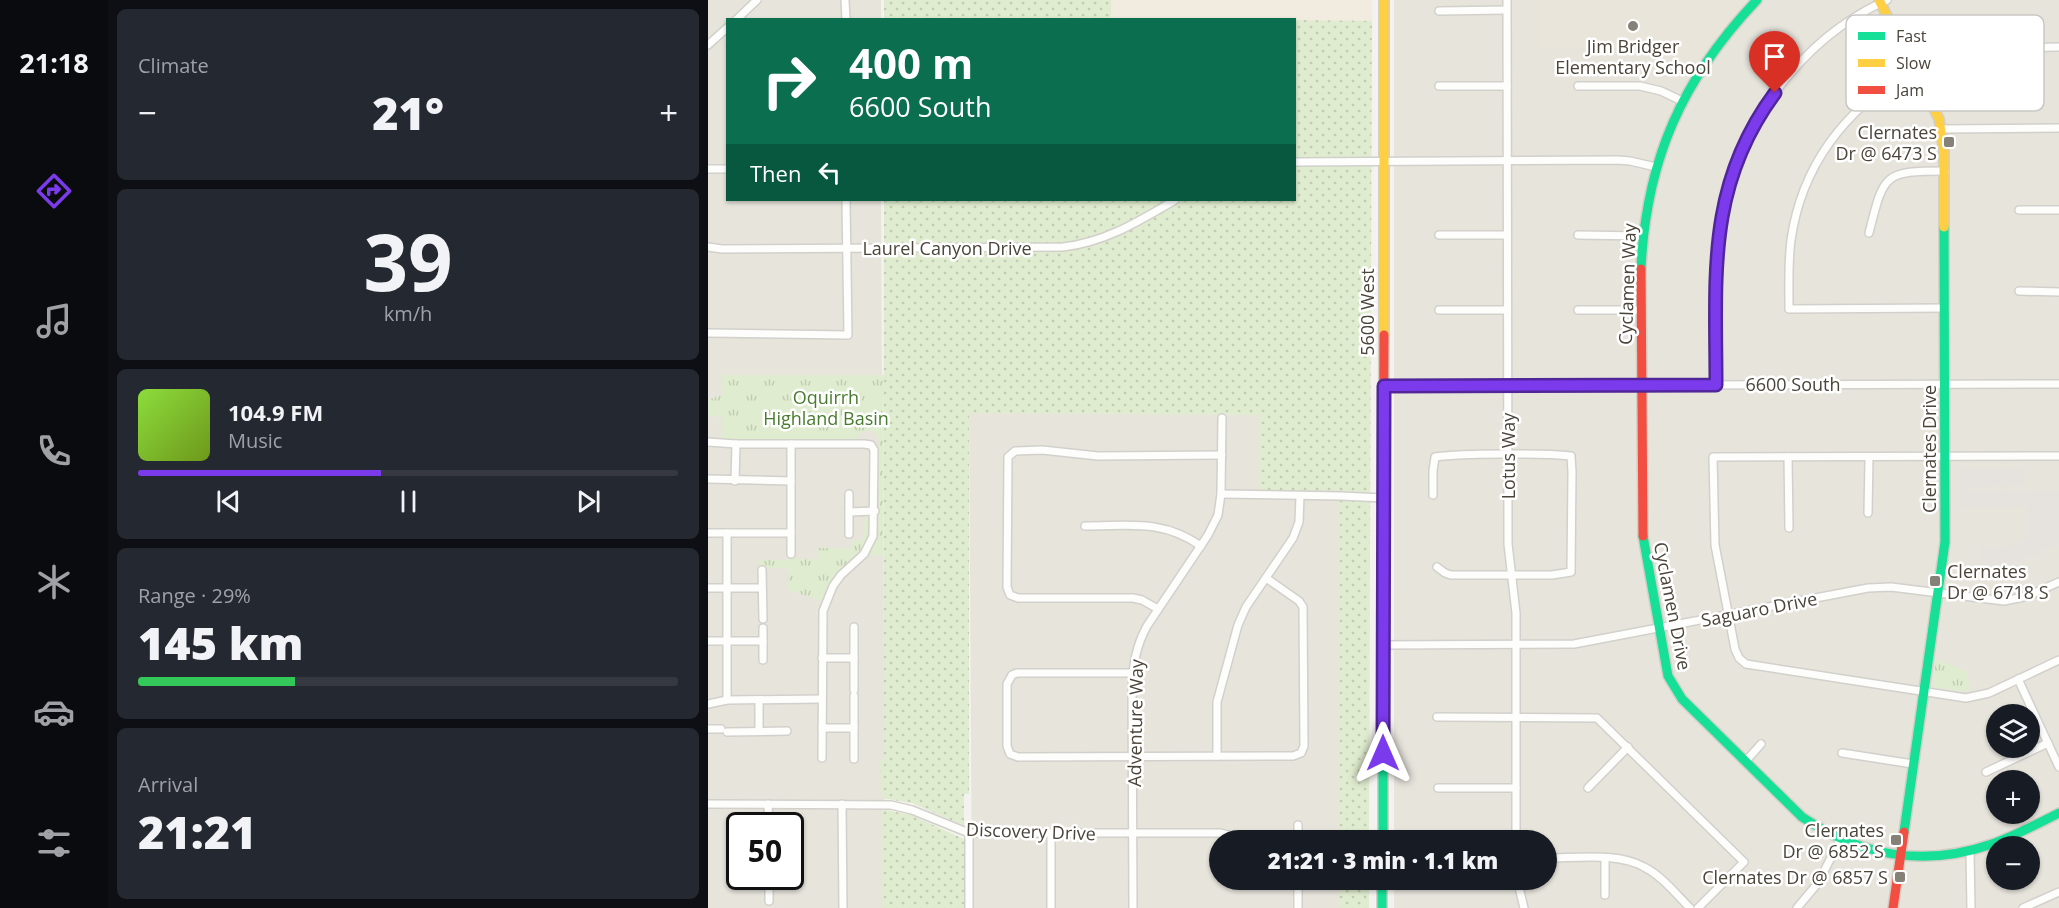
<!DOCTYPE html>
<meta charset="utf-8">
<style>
:root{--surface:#171b24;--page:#242831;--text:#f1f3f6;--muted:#9ea1a6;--line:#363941;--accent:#7c3aed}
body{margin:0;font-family:"Open Sans",sans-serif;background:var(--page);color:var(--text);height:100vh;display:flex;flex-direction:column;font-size:22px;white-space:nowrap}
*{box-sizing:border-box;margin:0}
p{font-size:20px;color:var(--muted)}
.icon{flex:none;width:33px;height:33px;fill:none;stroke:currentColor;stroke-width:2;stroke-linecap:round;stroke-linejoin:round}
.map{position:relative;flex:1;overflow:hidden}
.panel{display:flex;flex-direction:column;gap:9px;padding:9px;background:#0d0f14;width:600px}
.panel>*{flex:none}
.banner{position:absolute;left:18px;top:18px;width:570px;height:183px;border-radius:0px;box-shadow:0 2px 4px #0004;background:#0b6e4f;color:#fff;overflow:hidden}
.tools{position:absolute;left:1278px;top:704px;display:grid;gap:12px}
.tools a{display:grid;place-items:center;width:54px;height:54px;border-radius:50%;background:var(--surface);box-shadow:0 2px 4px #0004;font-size:30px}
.speed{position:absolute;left:18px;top:812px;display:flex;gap:12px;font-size:30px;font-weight:700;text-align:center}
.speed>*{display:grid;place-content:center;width:78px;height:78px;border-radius:50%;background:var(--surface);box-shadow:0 2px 4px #0004;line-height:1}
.speed .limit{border:3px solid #111;border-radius:9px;background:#fff;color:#111}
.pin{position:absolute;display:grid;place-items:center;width:51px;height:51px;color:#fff;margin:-62px -26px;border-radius:50% 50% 50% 0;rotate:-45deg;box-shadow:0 0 6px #0007}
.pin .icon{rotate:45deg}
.me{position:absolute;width:66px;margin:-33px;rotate:0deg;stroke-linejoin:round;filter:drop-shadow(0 0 4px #0008)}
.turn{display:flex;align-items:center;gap:21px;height:126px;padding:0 24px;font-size:27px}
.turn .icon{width:78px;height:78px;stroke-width:2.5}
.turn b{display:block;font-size:42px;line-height:51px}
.then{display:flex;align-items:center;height:57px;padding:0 24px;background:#0003;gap:12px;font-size:22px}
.big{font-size:45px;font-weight:800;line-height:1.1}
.panel .widget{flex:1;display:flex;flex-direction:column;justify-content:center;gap:9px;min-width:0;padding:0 21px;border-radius:9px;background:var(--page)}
.panel .dial{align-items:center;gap:0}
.dial b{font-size:78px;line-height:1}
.song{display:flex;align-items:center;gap:18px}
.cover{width:72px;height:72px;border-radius:9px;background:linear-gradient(135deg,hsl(90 70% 55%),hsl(80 70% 35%))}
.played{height:6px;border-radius:3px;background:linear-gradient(90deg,var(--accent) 45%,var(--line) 45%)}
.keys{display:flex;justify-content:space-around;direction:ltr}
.heat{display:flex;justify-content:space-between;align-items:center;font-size:33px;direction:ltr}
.charge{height:9px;border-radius:4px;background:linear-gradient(90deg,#34c759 29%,var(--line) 0)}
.trip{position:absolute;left:501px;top:830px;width:348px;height:60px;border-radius:30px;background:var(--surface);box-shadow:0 2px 4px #0004;font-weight:800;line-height:60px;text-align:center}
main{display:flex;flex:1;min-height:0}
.dock{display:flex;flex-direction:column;width:108px;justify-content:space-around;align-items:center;background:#090b0e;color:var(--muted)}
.dock .icon{width:42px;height:42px}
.dock .current{color:var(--accent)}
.dock b{font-size:27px;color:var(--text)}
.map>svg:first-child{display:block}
.residential{fill:#e7e4dc;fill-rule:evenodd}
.commercial{fill:#f2ebdf}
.education{fill:#eae5da}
.grass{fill:url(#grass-dots)}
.park{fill:url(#park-tufts)}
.parking{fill:#e6e3df}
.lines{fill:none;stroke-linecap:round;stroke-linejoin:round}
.street-casing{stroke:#d2d0cb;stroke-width:10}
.fast-casing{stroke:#d2cfc5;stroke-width:12}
.slow-casing{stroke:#d2cfc5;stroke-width:12}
.jam-casing{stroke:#d2cfc5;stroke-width:12}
.street{stroke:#fdfdfc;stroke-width:7}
.fast{stroke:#16e098;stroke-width:9}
.slow{stroke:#ffcf43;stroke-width:9}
.jam{stroke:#f24e42;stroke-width:9}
.route-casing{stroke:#51269a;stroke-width:15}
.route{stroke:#7c3aed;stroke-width:10}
.poi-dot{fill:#868178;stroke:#fff;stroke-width:2}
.labels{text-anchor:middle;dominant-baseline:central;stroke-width:5;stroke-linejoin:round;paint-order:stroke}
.poi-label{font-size:18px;fill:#4a4439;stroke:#fff;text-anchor:end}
.street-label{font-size:18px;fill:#4a4439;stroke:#fff}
.park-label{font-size:18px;fill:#487c2d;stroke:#fff}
.key{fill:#fff;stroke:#c9c7c4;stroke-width:1.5}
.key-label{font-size:16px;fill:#4a4439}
</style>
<main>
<nav class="dock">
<b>21:18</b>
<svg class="icon current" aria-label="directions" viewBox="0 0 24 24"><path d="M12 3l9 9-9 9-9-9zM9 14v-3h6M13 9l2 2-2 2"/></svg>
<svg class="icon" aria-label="music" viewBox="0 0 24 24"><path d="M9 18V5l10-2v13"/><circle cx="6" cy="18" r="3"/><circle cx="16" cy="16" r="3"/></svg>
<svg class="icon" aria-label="phone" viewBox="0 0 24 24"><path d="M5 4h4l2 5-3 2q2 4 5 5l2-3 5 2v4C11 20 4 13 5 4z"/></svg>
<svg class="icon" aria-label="climate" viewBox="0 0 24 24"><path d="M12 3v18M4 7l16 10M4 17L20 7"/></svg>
<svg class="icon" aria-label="car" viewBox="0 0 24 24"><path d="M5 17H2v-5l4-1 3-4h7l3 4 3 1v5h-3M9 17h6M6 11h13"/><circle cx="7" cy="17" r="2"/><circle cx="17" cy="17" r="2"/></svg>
<svg class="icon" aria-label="filters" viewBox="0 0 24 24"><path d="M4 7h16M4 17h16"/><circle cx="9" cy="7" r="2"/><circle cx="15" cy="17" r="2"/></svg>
</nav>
<section class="panel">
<div class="widget"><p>Climate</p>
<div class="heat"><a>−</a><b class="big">21°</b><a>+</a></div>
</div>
<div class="widget dial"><b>39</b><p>km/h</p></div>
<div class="widget">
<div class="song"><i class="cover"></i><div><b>104.9 FM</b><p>Music</p></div></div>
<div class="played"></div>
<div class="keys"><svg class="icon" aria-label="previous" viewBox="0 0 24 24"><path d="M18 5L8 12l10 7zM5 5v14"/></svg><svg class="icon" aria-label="pause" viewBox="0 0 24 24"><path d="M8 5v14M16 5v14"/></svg><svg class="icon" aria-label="next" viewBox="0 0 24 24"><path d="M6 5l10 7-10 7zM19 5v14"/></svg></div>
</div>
<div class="widget"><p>Range · 29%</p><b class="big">145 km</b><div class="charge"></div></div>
<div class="widget"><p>Arrival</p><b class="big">21:21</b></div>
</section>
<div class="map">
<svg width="1351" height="908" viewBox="0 0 1351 908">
<defs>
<pattern id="grass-dots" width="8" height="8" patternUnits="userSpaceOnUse" patternTransform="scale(1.5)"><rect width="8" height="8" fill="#e0eccf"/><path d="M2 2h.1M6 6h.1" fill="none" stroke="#c2ccb2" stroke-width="1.8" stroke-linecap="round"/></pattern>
<pattern id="park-tufts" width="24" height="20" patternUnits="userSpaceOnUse" patternTransform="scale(1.5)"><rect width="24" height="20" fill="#e0eccf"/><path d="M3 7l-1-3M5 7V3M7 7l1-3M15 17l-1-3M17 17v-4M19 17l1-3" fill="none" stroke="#c2ccb2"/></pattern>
</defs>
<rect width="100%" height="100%" fill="#f4f2ee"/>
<g class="residential">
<path d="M0,0H173V19L20,20V200H173L177,908H0ZM32,825H82V876H32Z"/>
<path d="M686,0H1351V908H686V879H838V840H686ZM1288,714H1322V747H1288ZM1288,780H1322V813H1288ZM1288,846H1322V879H1288Z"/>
<path d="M261,412L552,415L631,490V840H512V879H631V908H264Z"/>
</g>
<path class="commercial" d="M403,0H664V21L403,19Z"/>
<path class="education" d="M832,0H1043L1002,45L985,69L952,48H832Z"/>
<g class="grass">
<rect x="176" y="0" width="227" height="19"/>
<path d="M587,20L664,21L661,840H631V490H552V415L261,413V794H256V826L204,803L173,798L172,761H175L176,200H586Z"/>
<path d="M173,809L203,815L256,839L258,844V908H174Z"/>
<rect x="631" y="879" width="30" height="29"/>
</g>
<g class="park">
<path d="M14,375H176L175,555H160C180,526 166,475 171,440L167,433C155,426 153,436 143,441L13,440L14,417L0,416V400L13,395Z"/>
<path d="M157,515L161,518C168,546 142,557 127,576C121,583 117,592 114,601L80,590V568H50L51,560H79V557L87,556V559H109V548H143V540H155Z"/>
<path d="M1228,659L1259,672L1262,692L1225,687Z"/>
</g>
<path class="parking" d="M1252,470H1316V486L1258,487V491L1351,490V543L1308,563L1274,564L1273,547L1305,546L1319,538V506H1252Z"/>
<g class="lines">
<g class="street-casing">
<g id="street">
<path d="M137,0L138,20"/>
<path d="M799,0L800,544L808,613V840"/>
<path d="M731,11L798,10"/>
<path d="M28,20L49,0"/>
<path d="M0,45L20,27"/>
<path d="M1281,48L1351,47"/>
<path d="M1206,68C1140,107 1094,163 1083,240C1080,263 1081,286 1081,309L1237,308"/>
<path d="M731,86H799"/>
<path d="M870,86H932L953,91L974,101"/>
<path d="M1234,129L1351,128"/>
<path d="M586,162L910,160L922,161L948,167"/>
<path d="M0,169H20"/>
<path d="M1311,210H1351"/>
<path d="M1161,233C1176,174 1175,171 1237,171"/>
<path d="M731,235H799"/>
<path d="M870,235L935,236"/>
<path d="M0,247L14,249L355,247C398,242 431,221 467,200"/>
<path d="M1311,291L1351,292"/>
<path d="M731,310H799"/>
<path d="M870,310H933"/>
<path d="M0,333L140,335L138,200"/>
<path d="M1008,385C1008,333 1004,280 1011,230C1024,134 1089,40 1179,0"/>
<path d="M676,386L1351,384"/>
<path d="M0,442L28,444H156L163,445L166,450L165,536L156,554L133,575L125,586L115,611L114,758"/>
<path d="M1351,456L1005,457L1007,545L1027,649L1031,658L1038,664L1258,698L1281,693L1351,660"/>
<path d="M1080,457L1081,528"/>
<path d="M0,479L83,481"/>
<path d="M27,481L28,444"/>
<path d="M141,494V534"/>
<path d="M513,494L633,496L675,498"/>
<path d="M725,495V471L727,457C749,454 771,454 793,454C816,454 839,453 863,456L864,472L863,572L844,575H743L737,573L729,567"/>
<path d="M141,512L167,511"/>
<path d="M1160,513L1161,457"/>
<path d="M377,526C422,526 454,519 493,546"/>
<path d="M0,533H83"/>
<path d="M19,533V700"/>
<path d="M83,554V444"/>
<path d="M54,570L55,619"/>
<path d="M0,588H54"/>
<path d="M450,609L434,600L425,598H310L302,595L299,587L300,457L307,451L334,450L390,456L514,455"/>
<path d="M146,627V690"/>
<path d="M55,628V660"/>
<path d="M0,641H55"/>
<path d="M675,645L866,644L1160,588L1183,587L1296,601L1320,596L1351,582"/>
<path d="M114,658H146"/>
<path d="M425,673H309L304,675L299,684V746L302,754L310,757L585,756L593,753L596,746L595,607L591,601L558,578"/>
<path d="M1310,679L1351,767"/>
<path d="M146,696V759"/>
<path d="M51,700V731"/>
<path d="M0,704L19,700L114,699"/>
<path d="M729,717L889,718L1036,862L990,908"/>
<path d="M114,728H146"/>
<path d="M0,729H13"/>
<path d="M19,732L79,731"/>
<path d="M1134,753L1205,764"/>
<path d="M509,756V702L530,625L538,607L585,538L591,522L592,496"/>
<path d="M1037,762L1053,744"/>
<path d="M1278,772L1340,743"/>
<path d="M730,788H808"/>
<path d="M880,788L920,747"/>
<path d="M0,804L183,805L204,810L261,833H512L541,840"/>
<path d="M60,804L61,825"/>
<path d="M134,804L135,908"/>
<path d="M261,833V908"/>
<path d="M343,833V908"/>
<path d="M590,840V825"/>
<path d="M1262,851L1263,908"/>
<path d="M838,858C868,858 911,852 936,867C954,876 968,894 982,908"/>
<path d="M61,876V901"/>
<path d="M809,879L816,908"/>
<path d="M897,895V858"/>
<path d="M425,908L424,688C425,665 428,646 439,626L500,535L510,515L513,494L514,418"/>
<path d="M590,908V879"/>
<path d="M1089,908L1110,883L1132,840"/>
<path d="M1315,908L1351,892"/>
</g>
</g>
<g class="fast-casing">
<g id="fast">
<path d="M933,269C938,160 974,79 1049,0"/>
<path d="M935,536L960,676L974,699L1094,817C1153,856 1215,868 1284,844C1307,836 1329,824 1351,813"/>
<path d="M1196,832L1237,542L1236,227"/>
<path d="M675,840V528"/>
<path d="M674,879V908"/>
</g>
</g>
<g class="slow-casing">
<g id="slow">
<path d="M1171,0L1231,119L1236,152V227"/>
<path d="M676,335V0"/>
</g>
</g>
<g class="jam-casing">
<g id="jam">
<path d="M933,269L935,536"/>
<path d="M675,528L676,335"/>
<path d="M1185,908L1196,832"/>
</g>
</g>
<use href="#street" class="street"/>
<use href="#fast" class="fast"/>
<use href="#slow" class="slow"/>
<use href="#jam" class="jam"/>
</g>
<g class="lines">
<g class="route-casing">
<path id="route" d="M675,753L676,386L1008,385C1008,276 998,186 1067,93"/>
</g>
<use href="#route" class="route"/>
</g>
<g class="poi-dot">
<circle cx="925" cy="26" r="6"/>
<rect x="1235" y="136" width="12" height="12" rx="3"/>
<rect x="1221" y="575" width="12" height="12" rx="3"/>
<rect x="1182" y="834" width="12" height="12" rx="3"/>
<rect x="1186" y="871" width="12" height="12" rx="3"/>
</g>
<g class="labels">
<g class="poi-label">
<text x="925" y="46" text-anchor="middle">Jim Bridger<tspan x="925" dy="21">Elementary School</tspan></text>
<text x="1229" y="132">Clernates<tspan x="1229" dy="21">Dr @ 6473 S</tspan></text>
<text x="1239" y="571" text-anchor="start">Clernates<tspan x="1239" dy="21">Dr @ 6718 S</tspan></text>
<text x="1176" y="830">Clernates<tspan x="1176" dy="21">Dr @ 6852 S</tspan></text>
<text x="1180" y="877">Clernates Dr @ 6857 S</text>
</g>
<g class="street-label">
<text x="239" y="248">Laurel Canyon Drive</text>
<text transform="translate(919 284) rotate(-88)">Cyclamen Way</text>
<text transform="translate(659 312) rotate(-90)">5600 West</text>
<text x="1085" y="384">6600 South</text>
<text transform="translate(1221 449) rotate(-90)">Clernates Drive</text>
<text transform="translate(800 456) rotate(-90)">Lotus Way</text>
<text transform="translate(965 606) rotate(79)">Cyclamen Drive</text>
<text transform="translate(1051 609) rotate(-11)">Saguaro Drive</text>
<text transform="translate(427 723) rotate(-89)">Adventure Way</text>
<text transform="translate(323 831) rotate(2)">Discovery Drive</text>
</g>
<g class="park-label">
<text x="118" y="397">Oquirrh<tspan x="118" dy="21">Highland Basin</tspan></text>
</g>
</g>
<rect x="1138" y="15" width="198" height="96" rx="9" class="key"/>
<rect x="1150" y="32" width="27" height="8" fill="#16e098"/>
<rect x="1150" y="59" width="27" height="8" fill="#ffcf43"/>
<rect x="1150" y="86" width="27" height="8" fill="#f24e42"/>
<g class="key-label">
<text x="1188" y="42">Fast</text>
<text x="1188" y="69">Slow</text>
<text x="1188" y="96">Jam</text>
</g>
</svg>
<div class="tools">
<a><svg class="icon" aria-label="layers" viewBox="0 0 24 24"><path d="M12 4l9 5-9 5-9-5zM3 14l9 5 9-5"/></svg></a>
<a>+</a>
<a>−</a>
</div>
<div class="speed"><div class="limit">50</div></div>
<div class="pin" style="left:1067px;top:93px;background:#d93025"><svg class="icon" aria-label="arrive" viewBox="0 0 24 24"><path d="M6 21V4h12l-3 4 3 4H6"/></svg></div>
<svg class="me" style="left:675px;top:753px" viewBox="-20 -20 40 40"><path d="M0-17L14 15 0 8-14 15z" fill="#7c3aed" stroke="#fff" stroke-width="4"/></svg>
<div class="trip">21:21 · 3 min · 1.1 km</div>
<div class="banner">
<div class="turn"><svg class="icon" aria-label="right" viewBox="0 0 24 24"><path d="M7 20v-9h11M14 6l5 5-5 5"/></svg><div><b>400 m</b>6600 South</div></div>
<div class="then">Then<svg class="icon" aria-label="left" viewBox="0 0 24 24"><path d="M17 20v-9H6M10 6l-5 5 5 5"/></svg></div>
</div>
</div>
</main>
